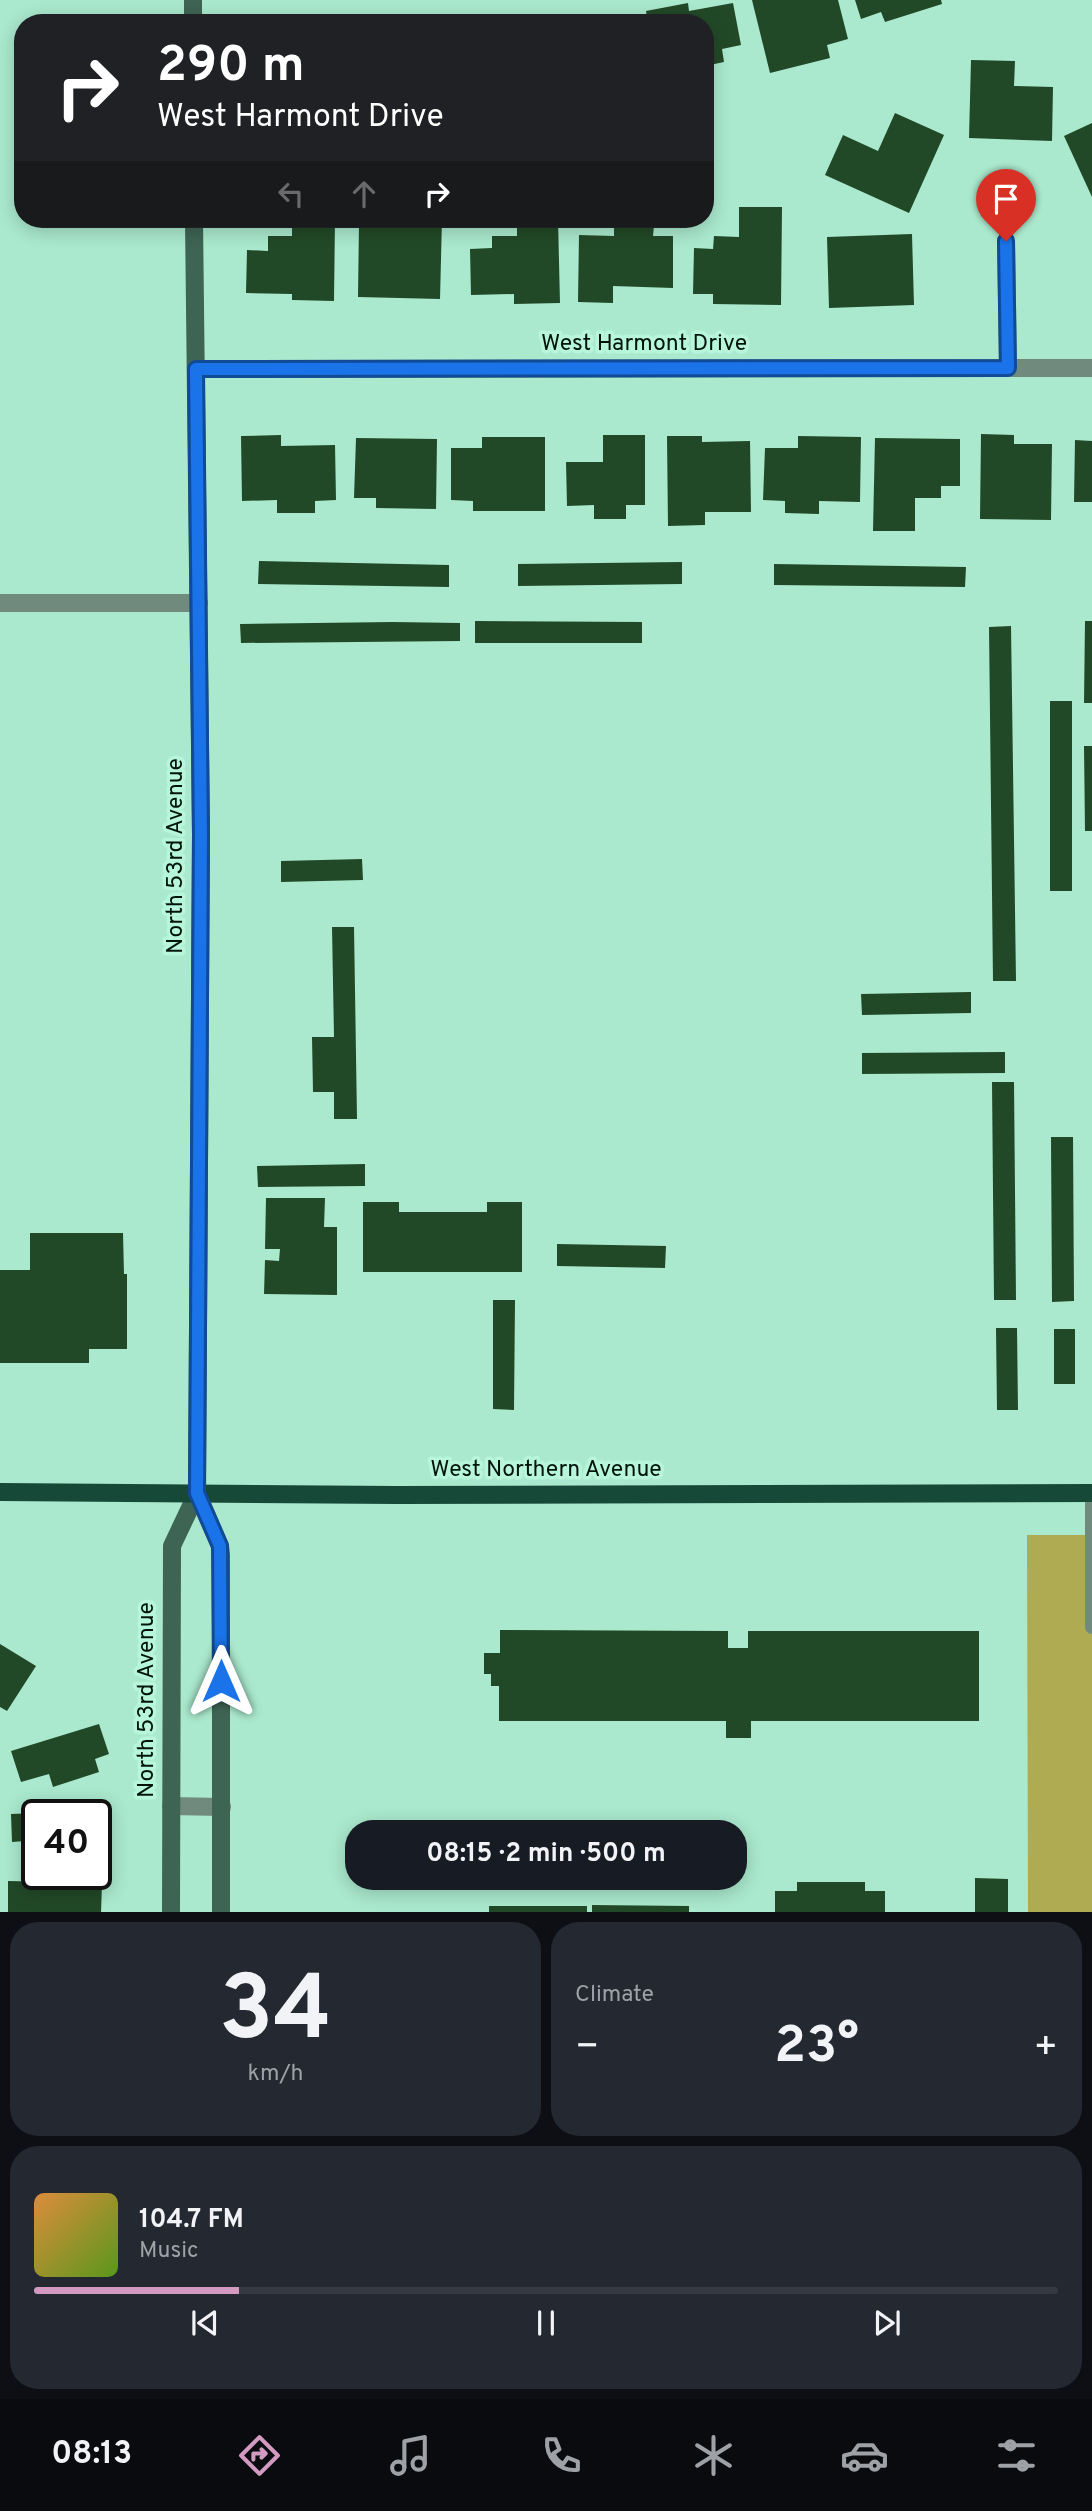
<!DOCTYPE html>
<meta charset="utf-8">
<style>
:root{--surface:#171b24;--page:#242831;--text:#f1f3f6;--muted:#9ea1a6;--line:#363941;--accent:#d29ac0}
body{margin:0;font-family:Overpass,sans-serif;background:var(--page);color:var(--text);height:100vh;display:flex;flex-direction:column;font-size:26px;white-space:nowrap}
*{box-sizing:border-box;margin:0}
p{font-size:23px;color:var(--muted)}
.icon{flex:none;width:38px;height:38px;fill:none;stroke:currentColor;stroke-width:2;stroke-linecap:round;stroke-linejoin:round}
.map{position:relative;height:1912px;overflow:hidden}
.drawer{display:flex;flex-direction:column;gap:10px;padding:10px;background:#0d0f14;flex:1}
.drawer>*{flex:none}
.guide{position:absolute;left:14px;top:14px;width:700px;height:214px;border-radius:28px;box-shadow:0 4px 18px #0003;background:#202124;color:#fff;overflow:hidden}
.speed{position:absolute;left:21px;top:1799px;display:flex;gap:14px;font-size:35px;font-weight:700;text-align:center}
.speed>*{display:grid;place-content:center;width:91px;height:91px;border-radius:50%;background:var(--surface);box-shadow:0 4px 18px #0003;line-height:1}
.speed .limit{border:4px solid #111;border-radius:10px;background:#fff;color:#111}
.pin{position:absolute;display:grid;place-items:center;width:60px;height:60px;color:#fff;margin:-72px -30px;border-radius:50% 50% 50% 0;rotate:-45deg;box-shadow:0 0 7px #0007}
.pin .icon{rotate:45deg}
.me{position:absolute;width:77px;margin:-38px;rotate:0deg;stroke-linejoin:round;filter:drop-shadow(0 0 5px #0008)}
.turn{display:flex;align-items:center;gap:24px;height:147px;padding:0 28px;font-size:32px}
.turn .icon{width:91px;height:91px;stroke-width:2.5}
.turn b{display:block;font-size:49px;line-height:60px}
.lanes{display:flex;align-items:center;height:66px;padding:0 28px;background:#0003;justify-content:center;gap:35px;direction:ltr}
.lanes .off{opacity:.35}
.big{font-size:52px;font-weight:700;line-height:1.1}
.drawer .tile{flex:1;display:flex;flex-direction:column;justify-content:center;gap:10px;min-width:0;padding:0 24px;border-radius:28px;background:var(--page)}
.drawer .dial{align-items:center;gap:0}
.dial b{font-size:91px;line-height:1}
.song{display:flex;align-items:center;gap:21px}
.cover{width:84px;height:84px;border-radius:10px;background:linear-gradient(135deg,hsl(30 70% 55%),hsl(90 70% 35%))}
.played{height:7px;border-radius:4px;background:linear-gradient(90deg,var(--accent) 20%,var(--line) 20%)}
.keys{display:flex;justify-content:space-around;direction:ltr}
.heat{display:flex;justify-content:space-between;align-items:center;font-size:38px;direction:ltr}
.drawer .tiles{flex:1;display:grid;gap:10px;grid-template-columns:1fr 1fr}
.tile:last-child{grid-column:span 2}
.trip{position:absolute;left:345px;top:1820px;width:402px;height:70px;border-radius:28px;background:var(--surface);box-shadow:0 4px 18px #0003;font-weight:700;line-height:70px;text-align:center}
.tab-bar{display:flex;height:112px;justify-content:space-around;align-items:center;background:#090b0e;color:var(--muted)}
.tab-bar .icon{width:49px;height:49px}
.tab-bar .selected{color:var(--accent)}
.tab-bar b{font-size:32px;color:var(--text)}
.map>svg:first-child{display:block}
.green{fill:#afab52}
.building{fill:#224927}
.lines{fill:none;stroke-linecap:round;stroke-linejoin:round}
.lane{stroke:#718a7e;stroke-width:14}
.street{stroke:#718a7e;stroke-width:18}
.secondary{stroke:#3e6454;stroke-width:18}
.primary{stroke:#164937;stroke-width:18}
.route-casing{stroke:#114b97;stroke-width:18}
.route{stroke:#1a73e8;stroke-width:12}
.labels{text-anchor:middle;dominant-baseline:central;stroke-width:7;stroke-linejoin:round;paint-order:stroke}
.street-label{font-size:23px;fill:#00140c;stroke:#b7f6db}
</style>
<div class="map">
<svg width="1092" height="1913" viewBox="0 0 1092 1913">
<rect width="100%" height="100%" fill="#aae9ce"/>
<path class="green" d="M1027,1535H1092V1912H1028Z"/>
<g class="building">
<path d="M752,0H838L848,39L827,45L830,58L770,73Z"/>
<path d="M855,0H941L942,4L885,22L881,12L861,19Z"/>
<path d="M688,3L689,11L733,3L741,45L722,49L724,62L705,66V23H648L646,11Z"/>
<path d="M971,60L1015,61L1014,86L1053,87L1052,141L969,138Z"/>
<path d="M895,113L944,135L909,213L825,175L843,135L878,151Z"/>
<path d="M1092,123V197L1064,136Z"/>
<path d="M739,207H782L781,305L713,304V294H693L694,248L713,249L714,236L739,237Z"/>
<path d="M292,219H335L334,301L292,300V294L246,293L247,250L268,251V236H292Z"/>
<path d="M405,219H442L440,299L358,297L359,224L405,225Z"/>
<path d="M517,219H558L560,303L514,304V294L471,295L470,249L492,248V236H517Z"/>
<path d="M614,224L654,225L653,236H673V288L613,286V303L578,302L579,235L614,236Z"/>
<path d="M912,234L914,305L829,308L827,237Z"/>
<path d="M981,434L1014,435V444H1052L1051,520L980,519Z"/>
<path d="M281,435V446L335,445L336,500L315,501V513H277V500L242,501L241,436Z"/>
<path d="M603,435H645V505H626V519H594V505L567,506L566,462H603Z"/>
<path d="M667,436H702V442L750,441L751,512H705V525L668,526Z"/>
<path d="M798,436L861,437L860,502L819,501V514L785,513V501L763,500L765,448H798Z"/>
<path d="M482,437H545V511H473V501L451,500V448H482Z"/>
<path d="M356,438L437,439L436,509L376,508V498H354Z"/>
<path d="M875,438L960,439V486H941V498H915V531H873Z"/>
<path d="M1075,440L1092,441V502H1074Z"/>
<path d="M259,561L449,565V587L258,584Z"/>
<path d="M682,562V584L518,586V564Z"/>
<path d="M774,564L966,567L965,587L774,585Z"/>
<path d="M475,621L642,622V643H475Z"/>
<path d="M1085,621H1092V703H1084Z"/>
<path d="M393,622L460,623V641L241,643L240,624Z"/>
<path d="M1011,626L1016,981H993L989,627Z"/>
<rect x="1050" y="701" width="22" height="190"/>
<path d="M1084,746H1092V831H1085Z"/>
<path d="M362,859L363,880L281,882V861Z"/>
<path d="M332,927H354L357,1119H334V1092H313L312,1037H334Z"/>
<path d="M971,992V1013L862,1015L861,994Z"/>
<path d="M1005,1052V1073L862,1074V1053Z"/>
<path d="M992,1082H1014L1016,1300H994Z"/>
<path d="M1051,1137H1073L1074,1301L1052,1302Z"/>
<path d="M365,1164V1186L258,1187L257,1166Z"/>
<path d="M266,1198H325L324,1227H337V1295L264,1294L265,1260L279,1261L280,1249H265Z"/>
<path d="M363,1202H399V1212H487V1202H522V1272H363Z"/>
<path d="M30,1233H123L124,1274H127V1349H89V1363H0V1270H30Z"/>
<path d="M557,1244L666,1246L665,1268L557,1266Z"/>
<path d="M493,1300H515L514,1410L493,1409Z"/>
<path d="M996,1328H1017L1018,1410H997Z"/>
<rect x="1054" y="1329" width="21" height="55"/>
<path d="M500,1630L728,1631V1648H748V1631H979V1721H751V1738H726V1721H499V1686H491V1674H484V1653H500Z"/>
<path d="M0,1644L36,1666L7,1711L0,1707Z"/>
<path d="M99,1724L109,1754L95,1759L99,1772L53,1787L49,1774L21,1782L11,1751Z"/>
<path d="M96,1812H103L104,1865H96Z"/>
<path d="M37,1813V1857H26L25,1841L12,1842L11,1814Z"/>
<path d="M975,1878L1008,1879V1913H975Z"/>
<path d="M8,1881L102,1883L101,1913L8,1912Z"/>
<path d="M797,1882H865V1891H885V1913H775V1891H797Z"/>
<path d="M592,1905L689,1906V1913H592Z"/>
<rect x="489" y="1906" width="98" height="7"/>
</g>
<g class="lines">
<path class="lane" d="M1092,1493V1627"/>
<g class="street">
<path d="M1006,241L1008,368"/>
<path d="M196,369L1092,368"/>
<path d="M0,603H199"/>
<path d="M171,1806L222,1807"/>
</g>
<g class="secondary">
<path d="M193,0V23"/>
<path d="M194,219L201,834L197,1493L220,1546L221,1555V1913"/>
<path d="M171,1913L172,1546L197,1493"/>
</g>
<path class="primary" d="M0,1492L397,1495L1092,1493"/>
</g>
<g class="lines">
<g class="route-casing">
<path id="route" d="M221,1681L220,1546L197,1493L201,834L196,369L1008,368L1006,241"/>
</g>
<use href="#route" class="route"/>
</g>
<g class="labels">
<g class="street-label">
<text x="644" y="344">West Harmont Drive</text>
<text transform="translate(176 856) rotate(-90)">North 53rd Avenue</text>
<text x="546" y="1470">West Northern Avenue</text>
<text transform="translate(147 1700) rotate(-90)">North 53rd Avenue</text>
</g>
</g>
</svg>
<div class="speed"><div class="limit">40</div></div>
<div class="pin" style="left:1006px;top:241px;background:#d93025"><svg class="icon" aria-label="arrive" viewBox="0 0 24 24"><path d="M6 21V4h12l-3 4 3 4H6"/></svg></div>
<svg class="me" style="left:221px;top:1681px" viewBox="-20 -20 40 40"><path d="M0-17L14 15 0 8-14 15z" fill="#1a73e8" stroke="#fff" stroke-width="4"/></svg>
<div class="trip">08:15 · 2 min · 500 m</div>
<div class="guide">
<div class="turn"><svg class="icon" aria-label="right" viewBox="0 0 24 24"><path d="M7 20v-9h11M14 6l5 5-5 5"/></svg><div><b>290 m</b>West Harmont Drive</div></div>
<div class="lanes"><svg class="icon off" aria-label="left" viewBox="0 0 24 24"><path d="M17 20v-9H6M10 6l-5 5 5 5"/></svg><svg class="icon off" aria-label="ahead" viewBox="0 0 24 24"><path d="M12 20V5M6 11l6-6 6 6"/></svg><svg class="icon" aria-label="right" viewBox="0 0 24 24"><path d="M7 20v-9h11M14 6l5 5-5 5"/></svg></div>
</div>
</div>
<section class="drawer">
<div class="tiles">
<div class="tile dial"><b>34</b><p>km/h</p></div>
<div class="tile"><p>Climate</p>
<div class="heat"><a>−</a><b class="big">23°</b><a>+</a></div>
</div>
<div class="tile">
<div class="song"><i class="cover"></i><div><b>104.7 FM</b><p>Music</p></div></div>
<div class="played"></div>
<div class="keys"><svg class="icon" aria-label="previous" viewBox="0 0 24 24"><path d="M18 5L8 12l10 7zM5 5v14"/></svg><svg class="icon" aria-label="pause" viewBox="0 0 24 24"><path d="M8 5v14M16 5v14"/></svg><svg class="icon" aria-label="next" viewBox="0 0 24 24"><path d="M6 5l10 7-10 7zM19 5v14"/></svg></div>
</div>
</div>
</section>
<nav class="tab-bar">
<b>08:13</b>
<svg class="icon selected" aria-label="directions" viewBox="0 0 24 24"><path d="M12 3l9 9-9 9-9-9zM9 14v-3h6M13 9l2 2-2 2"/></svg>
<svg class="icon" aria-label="music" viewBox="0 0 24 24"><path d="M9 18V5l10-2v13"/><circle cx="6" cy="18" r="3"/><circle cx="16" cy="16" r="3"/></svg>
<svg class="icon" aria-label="phone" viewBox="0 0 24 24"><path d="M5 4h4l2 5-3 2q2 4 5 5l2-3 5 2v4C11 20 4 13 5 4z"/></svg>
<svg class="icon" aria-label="climate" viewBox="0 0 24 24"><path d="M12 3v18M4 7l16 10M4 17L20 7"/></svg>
<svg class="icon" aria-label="car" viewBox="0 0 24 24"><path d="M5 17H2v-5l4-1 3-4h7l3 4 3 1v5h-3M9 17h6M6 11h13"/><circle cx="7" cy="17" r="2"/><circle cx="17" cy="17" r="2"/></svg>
<svg class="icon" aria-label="filters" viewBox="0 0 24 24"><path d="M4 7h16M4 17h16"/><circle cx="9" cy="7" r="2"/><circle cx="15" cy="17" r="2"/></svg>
</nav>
